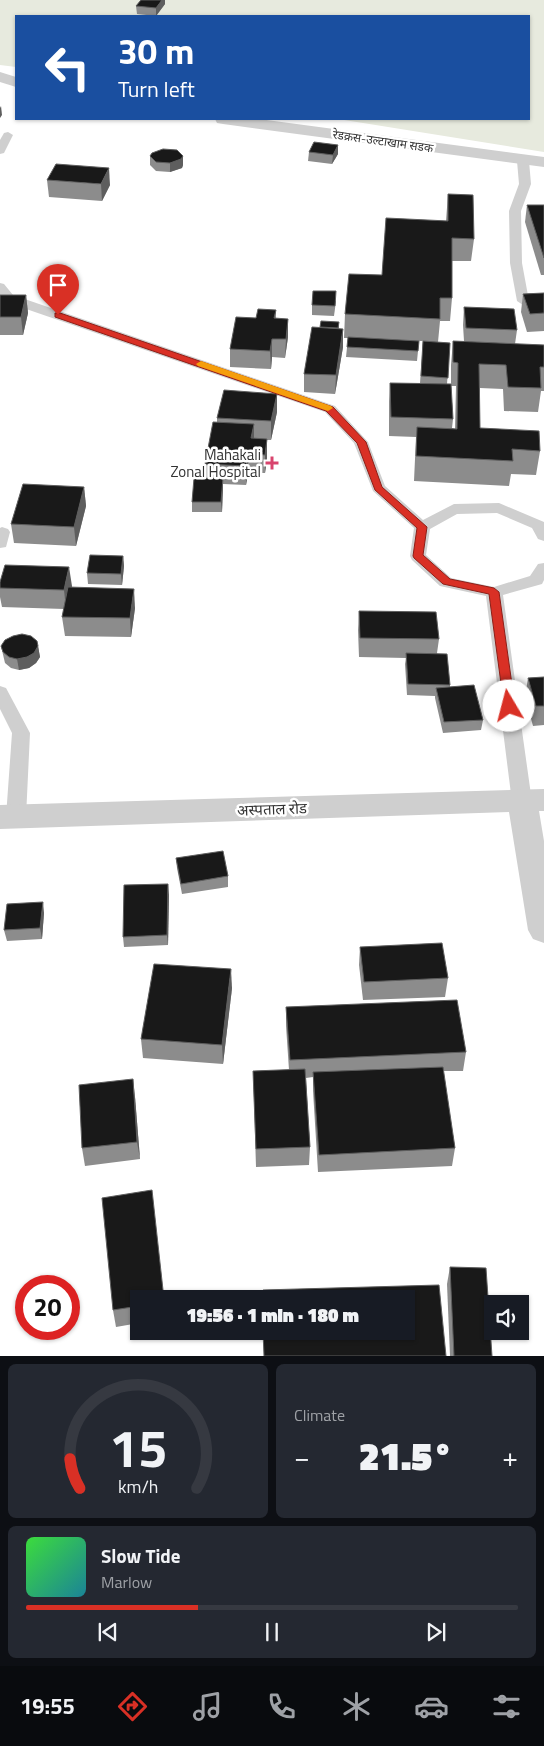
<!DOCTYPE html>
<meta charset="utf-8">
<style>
:root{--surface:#171b24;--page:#242831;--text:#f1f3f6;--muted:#9ea1a6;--line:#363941;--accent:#d93025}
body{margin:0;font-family:"Titillium Web","Noto Sans Devanagari",sans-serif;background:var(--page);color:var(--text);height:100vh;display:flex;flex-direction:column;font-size:19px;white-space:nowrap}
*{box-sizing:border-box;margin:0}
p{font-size:16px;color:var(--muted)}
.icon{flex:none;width:28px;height:28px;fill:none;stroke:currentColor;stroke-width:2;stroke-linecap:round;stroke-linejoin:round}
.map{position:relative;height:1356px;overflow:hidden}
.panel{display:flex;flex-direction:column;gap:8px;padding:8px;background:#0d0f14;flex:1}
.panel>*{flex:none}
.banner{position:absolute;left:15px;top:15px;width:515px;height:105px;border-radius:0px;box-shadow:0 1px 4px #0004;background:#1a4fa0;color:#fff;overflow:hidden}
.tools{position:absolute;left:484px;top:1295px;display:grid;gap:10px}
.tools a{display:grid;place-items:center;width:45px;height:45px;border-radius:0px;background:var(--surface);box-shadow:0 1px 4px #0004;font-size:25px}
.speed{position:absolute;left:15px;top:1275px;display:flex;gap:10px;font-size:25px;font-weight:700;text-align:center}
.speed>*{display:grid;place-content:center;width:65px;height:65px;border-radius:50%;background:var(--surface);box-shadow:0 1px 4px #0004;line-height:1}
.speed .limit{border:8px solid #d22;background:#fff;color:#111}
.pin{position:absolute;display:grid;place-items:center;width:42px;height:42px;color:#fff;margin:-51px -21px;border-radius:50% 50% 50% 0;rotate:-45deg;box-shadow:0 0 5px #0007}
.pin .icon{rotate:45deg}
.me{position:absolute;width:55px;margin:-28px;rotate:352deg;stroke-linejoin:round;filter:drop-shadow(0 0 4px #0008)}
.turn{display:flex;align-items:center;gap:18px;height:105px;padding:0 20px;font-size:22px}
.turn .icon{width:65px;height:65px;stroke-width:2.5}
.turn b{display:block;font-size:35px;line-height:42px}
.big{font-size:38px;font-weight:800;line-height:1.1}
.panel .card{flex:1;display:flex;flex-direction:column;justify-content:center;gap:8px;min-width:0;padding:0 18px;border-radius:8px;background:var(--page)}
.panel .dial{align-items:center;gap:0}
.dial svg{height:130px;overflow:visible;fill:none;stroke:var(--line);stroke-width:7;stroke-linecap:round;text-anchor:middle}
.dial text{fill:var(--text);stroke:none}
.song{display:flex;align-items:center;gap:15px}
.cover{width:60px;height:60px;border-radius:8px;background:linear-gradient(135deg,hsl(120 70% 55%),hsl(190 70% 35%))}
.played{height:5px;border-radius:2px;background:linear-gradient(90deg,var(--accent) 35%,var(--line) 35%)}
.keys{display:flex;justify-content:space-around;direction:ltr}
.heat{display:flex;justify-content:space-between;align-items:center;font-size:28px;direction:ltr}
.panel .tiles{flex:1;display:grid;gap:8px;grid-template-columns:1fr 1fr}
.card:last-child{grid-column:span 2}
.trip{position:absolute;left:130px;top:1290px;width:285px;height:50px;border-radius:0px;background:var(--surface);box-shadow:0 1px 4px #0004;font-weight:800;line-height:50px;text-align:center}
.dock{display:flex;height:80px;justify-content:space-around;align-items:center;background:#090b0e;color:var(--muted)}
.dock .icon{width:35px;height:35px}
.dock .selected{color:var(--accent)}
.dock b{font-size:22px;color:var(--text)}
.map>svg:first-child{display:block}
.green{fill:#e7eade}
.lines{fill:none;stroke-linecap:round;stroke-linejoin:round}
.lane{fill:#cfcfcf;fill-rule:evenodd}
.street{fill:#cfcfcf;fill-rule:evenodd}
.wall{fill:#8c8c8c;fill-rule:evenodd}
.shaded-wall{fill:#5e5e5e}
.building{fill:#191919;stroke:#5e5e5e}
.route{fill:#d93025;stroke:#8d1f18}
.slow{fill:#f59e0b}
.poi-dot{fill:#d8446d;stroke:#fff;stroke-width:2}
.labels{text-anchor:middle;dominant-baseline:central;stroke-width:5;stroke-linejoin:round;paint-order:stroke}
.far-street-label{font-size:12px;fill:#323232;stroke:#fff}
.poi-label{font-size:15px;fill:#323232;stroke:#fff;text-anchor:end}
.street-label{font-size:15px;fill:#323232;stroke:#fff}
</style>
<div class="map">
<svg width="544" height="1356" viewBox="0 0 544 1356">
<rect width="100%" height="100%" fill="#fff"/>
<path class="green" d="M0,0H544V152L338,119H529V16H16V67L0,65Z"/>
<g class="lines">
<g class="lane">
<path d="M8,132L13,135L4,153L0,154V140L4,133Z"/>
<path d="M523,158L529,161L531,184L521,211L522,263L529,301L523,305L517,301L510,263L509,211L519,184L517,161Z"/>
<path d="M0,283L4,284L13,295L335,406L368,442L385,486L423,520L454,504L499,503L544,522V541L538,539L532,528L497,513L457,514L430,529L426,555L451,578L494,587L530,576L538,564L544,563V580L542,584L503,595L532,802L529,807L522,809L515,807L512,802L486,596L440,586L412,560L410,556L414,528L373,491L354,443L325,412L3,301L0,296Z"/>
<path d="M2,527L8,529L10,532L6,547L0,548V528Z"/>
<path d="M0,686L6,688L30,733L26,817L23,822L16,824L9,822L6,817L12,733L0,709Z"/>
</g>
<g class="street">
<path d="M0,72L16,77V87L0,82Z"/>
<path d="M215,119H259L544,157V167L223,124L217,123Z"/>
<path d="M544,789V811H539L544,841V943L533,939L528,930L509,812L0,829V805Z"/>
</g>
</g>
<g class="wall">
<path d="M141,0H165V4L156,16L137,14L136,6Z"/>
<path d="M338,145V154L332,164L308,161L309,152Z"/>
<path d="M150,156H183V165L182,168L170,172L156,171L150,165Z"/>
<path d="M47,180L110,185L102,201L49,197Z"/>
<path d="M448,194L474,239L471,261H452V298L450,321H440L438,342L450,343L447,384H451V365L453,341H464L463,325L464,307L517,330L515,344L544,345V391H541L538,412L504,411L503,389L480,388V428L540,451L536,475L511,474L509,486L414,481L416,437L389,436V401L390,383H420L423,341H419L417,361L346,357L348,338H344L345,314L382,275L446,221ZM451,386H456L455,429L452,428L453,419Z"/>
<path d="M527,205H544V275H541L525,222Z"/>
<path d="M544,293V331L527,332L521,312L523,294Z"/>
<path d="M0,295H26L28,313L23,335H0Z"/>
<path d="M336,301L334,316L312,315V305Z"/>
<path d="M276,310V319H288V337L285,358L272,357L271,369L230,367V349Z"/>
<path d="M339,322V329L343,347L335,394L304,392V374L320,327Z"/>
<path d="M277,394V412L271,440H267V458L265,473H248L246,485L223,484L222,512H192V502L205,478V464L217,422V418Z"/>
<path d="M84,487L86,506L76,546L14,543L11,524Z"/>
<path d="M123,556L124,566L122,585L88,584L87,573Z"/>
<path d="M0,582L72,586L71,588L135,608L131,637L65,636L62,617L64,609L2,607L0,597Z"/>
<path d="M359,611L439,639L437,653L450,685V687L483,720L481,730L443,733L435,698V696L407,695L405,664L406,658L359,657L358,630Z"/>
<path d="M1,646H38L40,657L36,663L29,668L19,670L11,668L5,663Z"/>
<path d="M544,677V725L533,726L525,697L528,678Z"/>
<path d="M176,858L228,876V887L182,894L177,868Z"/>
<path d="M169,895L168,945L124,947L123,937Z"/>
<path d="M44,913L42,939L7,941L4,930Z"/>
<path d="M360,947L448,978L445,997L363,1000L359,965Z"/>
<path d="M232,988L223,1064L143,1058L141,1039Z"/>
<path d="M286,1007L466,1052L463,1071H443L455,1148L452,1166L318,1172L313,1091V1077L306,1078L310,1147L309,1165L256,1167L253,1071L289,1070L286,1026Z"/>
<path d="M135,1097L140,1159L85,1166L82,1148Z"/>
<path d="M450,1267L492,1356H450L447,1284Z"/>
<path d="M139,1299V1323L116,1327L113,1310Z"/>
</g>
<g class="shaded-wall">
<path d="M162,0H165V4L156,16V8Z"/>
<path d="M1,106L2,115L0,118V108Z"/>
<path d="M338,145V154L332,164L333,155Z"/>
<path d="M183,156V165L182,168L170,172V163Z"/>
<path d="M109,168L110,185L102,201L101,184Z"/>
<path d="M26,295L28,313L23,335L21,317Z"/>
<path d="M288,319V337L285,358L286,339Z"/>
<path d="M343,329V347L335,394L336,375Z"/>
<path d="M272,339V357L271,369L270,351Z"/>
<path d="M277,394V412L271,440V421Z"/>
<path d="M254,424V443L251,438Z"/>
<path d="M267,439V458L265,473V455Z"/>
<path d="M248,454V473L246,485V466Z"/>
<path d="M223,478V488L222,512L221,502Z"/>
<path d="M84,487L86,506L76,546L74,527Z"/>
<path d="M123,556L124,566L122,585L121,574Z"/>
<path d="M69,567L72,586L66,609L64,590Z"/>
<path d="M134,589L135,608L131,637L130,618Z"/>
<path d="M38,646L40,657L36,663L29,668L19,670L17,659Z"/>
<path d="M168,884L169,895L168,945L167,935Z"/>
<path d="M43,902L44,913L42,939L40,928Z"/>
<path d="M231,969L232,988L223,1064L222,1045Z"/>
<path d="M133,1079L135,1097L140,1159L137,1142Z"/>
</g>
<g class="building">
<path d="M141,0H162L156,8L136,6Z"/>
<path d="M314,142L338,145L333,155L309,152Z"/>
<path d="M163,149L177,150L183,156L181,159L170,163L156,162L150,156L152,153Z"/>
<path d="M56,164L109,168L101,184L47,180Z"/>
<path d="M448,194L473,195L474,239L452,238V298H440V319L345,314L349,274L382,275L386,218L448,221Z"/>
<path d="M527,205H544V258Z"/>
<path d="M313,291H336L335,306L312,305Z"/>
<path d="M544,293V313L530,314L523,294Z"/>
<path d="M0,295H26L21,317H0Z"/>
<path d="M464,307L514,309L517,330L466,328Z"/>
<path d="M258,309L276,310L274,318L288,319L286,339H272L270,351L230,349L236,317L256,318Z"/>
<path d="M321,321L339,322L338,328L320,327Z"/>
<path d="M312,327L343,329L336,375L304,374Z"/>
<path d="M348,337L419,341L418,351L347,347Z"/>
<path d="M423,341L450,343L448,378L421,376Z"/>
<path d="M453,341L544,345V367H540L541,388L508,387L506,365L479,364L480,428L539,431L540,451L512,449L513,461L416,456L417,427L457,429L458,363L453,362Z"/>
<path d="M390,383L451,384L453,419L391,417Z"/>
<path d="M224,390L277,394L271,421L217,418Z"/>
<path d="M213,422L254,424L251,438L267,439L265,455L248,454L246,466L205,464Z"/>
<path d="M194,478H223L221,502H192Z"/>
<path d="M23,484L84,487L74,527L11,524Z"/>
<path d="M90,555L123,556L121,574L87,573Z"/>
<path d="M5,565L69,567L64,590L0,588V582Z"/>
<path d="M68,587L134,589L130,618L62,617Z"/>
<path d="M359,611L436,612L439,639L360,638Z"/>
<path d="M22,634L31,636L37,641L38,646L34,653L27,657L17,659L9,657L3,652L1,646L5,640L13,636Z"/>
<path d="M406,653L447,654L450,685L408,684Z"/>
<path d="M544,677V706H536L528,678Z"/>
<path d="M474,685L483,720L444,722L436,688Z"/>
<path d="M223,851L228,876L181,884L176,858Z"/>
<path d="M168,884L167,935L123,937L124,885Z"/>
<path d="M43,902L40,928L4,930L7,904Z"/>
<path d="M442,943L448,978L364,982L360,947Z"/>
<path d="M154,964L231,969L222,1045L141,1039Z"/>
<path d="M457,1000L466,1052L290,1060L286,1007Z"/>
<path d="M443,1067L455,1148L319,1155L313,1072Z"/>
<path d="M305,1069L310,1147L256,1149L253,1071Z"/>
<path d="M133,1079L137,1142L82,1148L79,1085Z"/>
<path d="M152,1190L164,1299H139V1306L113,1310L102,1198Z"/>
<path d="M450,1267L486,1268L492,1356H454Z"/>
<path d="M439,1285L446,1356H264L263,1331H406V1299H263V1290Z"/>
</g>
<path class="route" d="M55,313H60L333,407L366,442L382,487L427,527L423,555L450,579L494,588L499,592L515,706L513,709L509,710L504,706L489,594L443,584L414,558L413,556L417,528L375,490L357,443L326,411L55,317Z"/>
<path class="slow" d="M201,361L331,406L333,408L328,411L325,410L198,366L196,364Z"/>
<path class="poi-dot" d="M269.5 455.5h5v5h5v5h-5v5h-5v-5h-5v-5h5z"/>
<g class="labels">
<g class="far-street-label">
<text transform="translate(383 141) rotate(8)">रेडक्रस-उल्टाखाम सडक</text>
</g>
<g class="poi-label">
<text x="261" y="454">Mahakali<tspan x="261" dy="17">Zonal Hospital</tspan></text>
</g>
<g class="street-label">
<text transform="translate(272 809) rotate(-2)">अस्पताल रोड</text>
</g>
</g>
</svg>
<div class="tools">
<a><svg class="icon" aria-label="sound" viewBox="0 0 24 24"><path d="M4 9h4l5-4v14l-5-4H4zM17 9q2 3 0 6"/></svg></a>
</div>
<div class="speed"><div class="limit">20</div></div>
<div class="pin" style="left:58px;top:315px;background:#d93025"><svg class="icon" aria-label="arrive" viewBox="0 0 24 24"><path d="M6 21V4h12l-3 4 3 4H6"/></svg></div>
<svg class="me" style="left:509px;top:706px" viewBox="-20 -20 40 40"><circle r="19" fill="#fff"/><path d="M0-13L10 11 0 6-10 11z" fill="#d93025"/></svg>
<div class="trip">19:56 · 1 min · 180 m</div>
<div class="banner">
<div class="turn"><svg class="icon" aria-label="left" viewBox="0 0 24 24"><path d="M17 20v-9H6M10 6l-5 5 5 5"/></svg><div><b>30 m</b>Turn left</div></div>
</div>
</div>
<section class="panel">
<div class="tiles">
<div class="card dial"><svg viewBox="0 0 100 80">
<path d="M14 69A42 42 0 1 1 86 69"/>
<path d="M14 69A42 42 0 0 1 8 51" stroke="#d93025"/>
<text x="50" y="56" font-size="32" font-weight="700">15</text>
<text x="50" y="72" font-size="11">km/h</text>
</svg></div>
<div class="card"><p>Climate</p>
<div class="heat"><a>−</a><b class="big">21.5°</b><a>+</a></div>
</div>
<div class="card">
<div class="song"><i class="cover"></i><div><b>Slow Tide</b><p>Marlow</p></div></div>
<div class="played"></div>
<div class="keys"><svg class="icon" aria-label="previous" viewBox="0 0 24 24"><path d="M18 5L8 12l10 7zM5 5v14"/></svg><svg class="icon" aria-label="pause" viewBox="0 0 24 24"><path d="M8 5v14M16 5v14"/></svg><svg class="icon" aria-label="next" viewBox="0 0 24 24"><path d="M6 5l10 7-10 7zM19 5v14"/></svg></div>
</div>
</div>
</section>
<nav class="dock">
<b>19:55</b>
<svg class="icon selected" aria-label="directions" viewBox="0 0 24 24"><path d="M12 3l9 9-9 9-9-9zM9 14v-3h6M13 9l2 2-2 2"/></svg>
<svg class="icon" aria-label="music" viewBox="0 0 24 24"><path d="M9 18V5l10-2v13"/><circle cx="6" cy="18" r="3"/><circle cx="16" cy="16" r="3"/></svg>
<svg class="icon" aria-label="phone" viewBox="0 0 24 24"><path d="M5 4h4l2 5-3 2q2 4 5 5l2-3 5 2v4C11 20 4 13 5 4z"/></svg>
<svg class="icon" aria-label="climate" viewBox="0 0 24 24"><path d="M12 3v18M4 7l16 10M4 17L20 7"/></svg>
<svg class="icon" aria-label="car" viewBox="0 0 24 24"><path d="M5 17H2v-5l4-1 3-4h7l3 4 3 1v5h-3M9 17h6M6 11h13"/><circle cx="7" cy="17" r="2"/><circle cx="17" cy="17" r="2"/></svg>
<svg class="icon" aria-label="filters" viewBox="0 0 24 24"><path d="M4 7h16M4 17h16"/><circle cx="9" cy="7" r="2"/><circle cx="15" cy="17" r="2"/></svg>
</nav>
